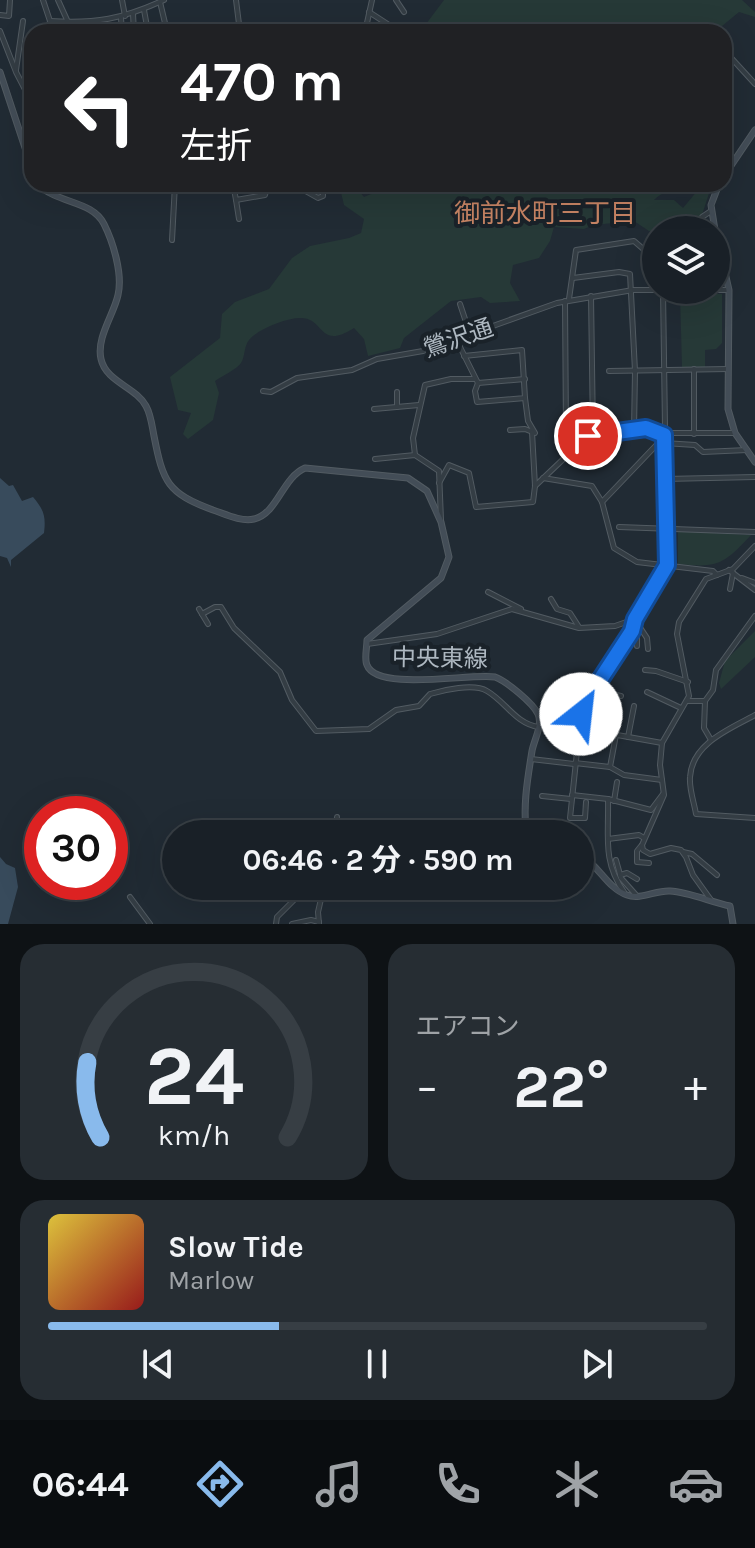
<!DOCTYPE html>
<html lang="ja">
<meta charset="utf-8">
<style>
:root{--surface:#192027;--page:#262d33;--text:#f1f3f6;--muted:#9fa3a7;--line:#373e44;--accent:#89baec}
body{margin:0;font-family:Karla,"Noto Sans JP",sans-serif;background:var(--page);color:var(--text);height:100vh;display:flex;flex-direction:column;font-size:30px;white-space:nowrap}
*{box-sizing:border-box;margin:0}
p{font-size:26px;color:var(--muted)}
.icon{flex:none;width:44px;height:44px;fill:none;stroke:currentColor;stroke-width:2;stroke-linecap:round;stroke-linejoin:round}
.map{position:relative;height:924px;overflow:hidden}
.panel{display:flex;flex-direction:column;gap:20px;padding:20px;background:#0e1215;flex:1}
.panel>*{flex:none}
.guide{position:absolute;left:24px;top:24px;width:708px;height:168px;border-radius:24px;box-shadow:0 8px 32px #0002,0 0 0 2px var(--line);background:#202124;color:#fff;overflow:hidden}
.buttons{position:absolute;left:642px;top:216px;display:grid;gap:16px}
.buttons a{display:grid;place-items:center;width:88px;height:88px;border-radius:50%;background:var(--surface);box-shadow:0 8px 32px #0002,0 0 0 2px var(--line);font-size:40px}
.speed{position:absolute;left:24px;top:796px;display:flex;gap:16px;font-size:40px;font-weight:700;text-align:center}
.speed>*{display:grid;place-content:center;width:104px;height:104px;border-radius:50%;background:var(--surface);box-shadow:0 8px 32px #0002,0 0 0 2px var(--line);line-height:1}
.speed .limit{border:12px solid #d22;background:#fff;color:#111}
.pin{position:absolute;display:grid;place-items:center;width:68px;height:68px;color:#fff;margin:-34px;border:4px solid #fff;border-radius:50%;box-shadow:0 2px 8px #0007}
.me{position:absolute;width:88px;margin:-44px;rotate:29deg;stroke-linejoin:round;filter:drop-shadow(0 0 6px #0008)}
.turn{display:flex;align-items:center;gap:28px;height:168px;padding:0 24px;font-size:36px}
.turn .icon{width:104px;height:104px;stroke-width:2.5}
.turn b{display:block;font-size:56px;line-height:68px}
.big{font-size:60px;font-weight:700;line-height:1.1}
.panel .tile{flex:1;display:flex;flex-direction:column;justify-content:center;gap:12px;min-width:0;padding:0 28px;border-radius:24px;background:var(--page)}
.panel .dial{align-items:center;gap:0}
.dial svg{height:208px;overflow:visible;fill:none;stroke:var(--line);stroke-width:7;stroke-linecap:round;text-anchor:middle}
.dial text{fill:var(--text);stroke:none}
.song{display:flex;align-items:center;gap:24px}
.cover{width:96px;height:96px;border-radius:12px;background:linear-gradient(135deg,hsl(50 70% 55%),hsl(0 70% 35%))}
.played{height:8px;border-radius:4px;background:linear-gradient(90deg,var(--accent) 35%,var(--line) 35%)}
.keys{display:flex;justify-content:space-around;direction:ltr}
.heat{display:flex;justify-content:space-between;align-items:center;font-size:44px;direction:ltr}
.panel .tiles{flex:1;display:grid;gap:20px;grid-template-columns:1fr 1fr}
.tile:last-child{grid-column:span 2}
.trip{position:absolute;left:162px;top:820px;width:432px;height:80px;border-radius:40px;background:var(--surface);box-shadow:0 8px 32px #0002,0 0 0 2px var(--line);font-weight:700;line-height:80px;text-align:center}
.tabs{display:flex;height:128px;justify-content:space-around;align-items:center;background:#0a0d10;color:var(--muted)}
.tabs .icon{width:56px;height:56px}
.tabs .selected{color:var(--accent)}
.tabs b{font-size:36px;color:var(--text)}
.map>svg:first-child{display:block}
.green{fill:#263937}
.water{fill:#384b5c}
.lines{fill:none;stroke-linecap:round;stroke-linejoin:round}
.street-casing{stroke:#525b62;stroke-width:6}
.secondary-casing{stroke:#525b62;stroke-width:7}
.street{stroke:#343d44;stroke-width:4}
.secondary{stroke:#434d57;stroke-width:5}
.route-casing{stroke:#114b97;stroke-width:20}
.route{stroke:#1a73e8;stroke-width:14}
.labels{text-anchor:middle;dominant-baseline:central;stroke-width:8;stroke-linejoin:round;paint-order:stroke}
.street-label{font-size:24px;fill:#aeb8c1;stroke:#1a2229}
.neighbourhood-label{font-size:26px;fill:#c78464;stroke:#1a2229}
</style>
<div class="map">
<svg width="755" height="924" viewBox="0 0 755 924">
<rect width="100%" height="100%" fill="#212b34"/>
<g class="green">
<path d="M444,0H742L755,12V17L739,12L716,31L705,25L696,32H420Z"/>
<path d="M339,184H353L364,197L395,184H684C674,191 662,191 654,200H674L683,208L703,184H712L702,215L690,225L677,230L649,231L634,221L593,225L584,229L554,227L550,241L539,258L513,265L510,283L520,301L490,303L481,297L451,301L404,338L400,348L368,356L364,339L354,328C318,351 325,317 300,318C286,318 258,329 249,340C244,346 245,357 241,363C237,369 222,376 215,381L219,393L213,420L188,439L183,434L191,413L178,410L170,377L220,338L222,314L235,302L269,289L292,258L310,246L349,238L361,233L364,219L344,205Z"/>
<path d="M680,294H722V343L716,349L705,350V367H682Z"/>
<path d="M678,531L748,535H751C723,565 718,568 678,564Z"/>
<path d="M755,631V657L721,689L719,683L725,661Z"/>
</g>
<g class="water">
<path d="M0,478L9,486L13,485L22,501L33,497C44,510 46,516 44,533L11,560V567L7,558L0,556Z"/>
<path d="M0,857L6,864L15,868L18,887L8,924H0Z"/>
</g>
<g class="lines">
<g class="street-casing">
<g id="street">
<path d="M43,0L50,21L48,32"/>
<path d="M58,0L68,22"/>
<path d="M122,0L125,16"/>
<path d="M236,0L240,32"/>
<path d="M396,0L404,12"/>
<path d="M160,2L165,23"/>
<path d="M144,10L148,32"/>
<path d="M369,12L389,25"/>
<path d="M133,14L134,32"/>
<path d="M0,15L9,16L10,0"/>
<path d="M121,18L122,32"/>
<path d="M50,21C95,24 123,19 164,0"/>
<path d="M88,25L107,28V32"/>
<path d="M0,31L16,72L32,103"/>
<path d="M271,32L272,30"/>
<path d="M365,32L372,0"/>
<path d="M724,50L755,84"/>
<path d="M16,70L23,21"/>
<path d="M141,184V187L175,185"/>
<path d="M233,184L236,200L265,195L268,184"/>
<path d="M293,184L318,198L323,196V184"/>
<path d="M236,200L239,219"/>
<path d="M703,230L702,217L711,211"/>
<path d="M172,240L175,184"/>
<path d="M573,278L619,272L630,274L635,371L634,430"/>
<path d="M716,290H729"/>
<path d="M591,296L593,434"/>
<path d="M569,299L576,250L634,241L656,260"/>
<path d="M460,304L470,334"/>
<path d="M456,339L478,383L525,379"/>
<path d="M464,356L522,350L525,398L477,402L475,391L478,383"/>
<path d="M694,369V434"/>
<path d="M609,371L728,369"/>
<path d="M263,391L271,392L297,378L352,370L377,359L423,351L557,303L633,290H656"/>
<path d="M397,392V407"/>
<path d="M374,409L419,405"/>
<path d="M510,430L525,429L535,433L528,421L525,398"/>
<path d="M664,433H735"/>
<path d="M664,443L695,445L703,452L747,450"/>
<path d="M575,448L593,434L646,428L664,435"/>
<path d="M415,455L413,438L425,385L451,379H475"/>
<path d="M375,459L415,455L439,471L441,520"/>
<path d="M543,478L592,486L602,502L614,548L637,562L713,571L717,575"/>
<path d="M665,479L755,477"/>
<path d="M439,483L449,465L469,473L476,507L533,502L535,486L532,432"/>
<path d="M535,486L575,448L566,432L565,301"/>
<path d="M602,502L664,437"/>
<path d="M619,527L755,532"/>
<path d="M729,570L755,590"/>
<path d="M742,578L755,583"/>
<path d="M730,589L733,573"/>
<path d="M488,592L521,609"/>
<path d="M551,599L557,609L570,613L579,627"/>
<path d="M199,609L208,624"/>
<path d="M202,614L215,607H221L234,628L280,672L292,700L316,731L369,729L396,710L419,706L430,694C443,690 474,683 487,691C506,702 515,723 538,727"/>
<path d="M637,623L647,638L648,649"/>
<path d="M634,630L637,633V646"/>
<path d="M367,644L437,634L512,609L579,628L615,626L635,619L667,565L663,290"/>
<path d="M645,670L656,671L688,682"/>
<path d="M593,690L621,696"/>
<path d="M647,692L681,708"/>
<path d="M687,701H705"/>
<path d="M566,704L585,703"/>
<path d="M755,715C730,729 692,743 690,777C689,789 694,802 696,814L755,818"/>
<path d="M578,728L662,743"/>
<path d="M616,735L610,767L624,775L662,780"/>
<path d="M628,737L634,706"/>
<path d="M711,740L704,728L705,701L713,690L716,670L755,616"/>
<path d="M531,759L574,764"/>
<path d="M575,763L610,767"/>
<path d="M572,795L608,799L651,810L663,794"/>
<path d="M542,796L571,799"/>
<path d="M608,799C609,835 602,861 624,892"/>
<path d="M614,801L617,782"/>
<path d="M586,802L585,818H570L581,714L585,703L632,631L635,619"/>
<path d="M335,834L337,817"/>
<path d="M608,839L639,835L644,838"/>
<path d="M641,846L637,851V862L649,863"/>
<path d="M683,852L692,854L717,875"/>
<path d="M616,860L621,878L637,896"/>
<path d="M620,875L627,873L637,879"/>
<path d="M130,897L150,924"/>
<path d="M711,900L693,875L686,857L681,850L671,848L650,854L643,850L642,845L664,795L660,765L662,743L689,696L677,634L679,622L706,579L733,569L755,546"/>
<path d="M276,924L277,917L299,895L322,898"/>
<path d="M292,924L311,920L319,922"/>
<path d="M319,924L318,912L324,886"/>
</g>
</g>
<g class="secondary-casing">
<g id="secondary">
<path d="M0,72L32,169"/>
<path d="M724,176L755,130"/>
<path d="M38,184C57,204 92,200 104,224C113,242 123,274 118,295C114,314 96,338 101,359C106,382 136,387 146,406C151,415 152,426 154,436C163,482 167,493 213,510C225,514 241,522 254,519C278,513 282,478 305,468L408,478L427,491L441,522L449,557L441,578L367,640C367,648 364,659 367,665C377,692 471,673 495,677C506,681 533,703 538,714C543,725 534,740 532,751C528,776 522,809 527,834"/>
<path d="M715,230L711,205L719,184"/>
<path d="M716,233L729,290L728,409L735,433L755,462"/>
<path d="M580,855C598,864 607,888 627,895C641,900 656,890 670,891C689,892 711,902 730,906L733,924"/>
</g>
</g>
<use href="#street" class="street"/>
<use href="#secondary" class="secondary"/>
</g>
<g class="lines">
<g class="route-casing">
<path id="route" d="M581,714L585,703L632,631L635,619L667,565L664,435L646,428L588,436"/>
</g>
<use href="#route" class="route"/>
</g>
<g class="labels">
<g class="street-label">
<text transform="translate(458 338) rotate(-19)">鶯沢通</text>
<text transform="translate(440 658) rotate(1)">中央東線</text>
</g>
<g class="neighbourhood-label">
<text x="545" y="213">御前水町三丁目</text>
</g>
</g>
</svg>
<div class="buttons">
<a><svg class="icon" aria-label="layers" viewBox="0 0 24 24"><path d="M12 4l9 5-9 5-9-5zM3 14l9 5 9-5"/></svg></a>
</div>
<div class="speed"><div class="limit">30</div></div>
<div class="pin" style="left:588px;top:436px;background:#d93025"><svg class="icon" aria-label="arrive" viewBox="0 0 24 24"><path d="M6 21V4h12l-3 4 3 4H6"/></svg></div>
<svg class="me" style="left:581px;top:714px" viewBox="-20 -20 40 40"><circle r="19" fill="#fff"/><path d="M0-13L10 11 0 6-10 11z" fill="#1a73e8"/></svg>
<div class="trip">06:46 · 2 分 · 590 m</div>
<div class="guide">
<div class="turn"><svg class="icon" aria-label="left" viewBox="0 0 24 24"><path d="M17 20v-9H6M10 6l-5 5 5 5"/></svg><div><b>470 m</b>左折</div></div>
</div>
</div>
<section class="panel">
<div class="tiles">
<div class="tile dial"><svg viewBox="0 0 100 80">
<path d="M14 69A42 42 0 1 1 86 69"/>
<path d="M14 69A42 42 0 0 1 9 40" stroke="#89baec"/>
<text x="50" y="56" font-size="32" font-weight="700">24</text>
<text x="50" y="72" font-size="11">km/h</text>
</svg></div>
<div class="tile"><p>エアコン</p>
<div class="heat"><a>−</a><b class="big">22°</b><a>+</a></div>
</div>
<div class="tile">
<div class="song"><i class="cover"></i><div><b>Slow Tide</b><p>Marlow</p></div></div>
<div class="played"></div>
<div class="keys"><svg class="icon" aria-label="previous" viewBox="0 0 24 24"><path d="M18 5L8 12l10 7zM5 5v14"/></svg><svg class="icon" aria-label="pause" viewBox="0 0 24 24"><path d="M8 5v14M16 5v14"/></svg><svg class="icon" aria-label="next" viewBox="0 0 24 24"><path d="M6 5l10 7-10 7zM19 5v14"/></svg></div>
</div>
</div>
</section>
<nav class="tabs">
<b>06:44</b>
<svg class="icon selected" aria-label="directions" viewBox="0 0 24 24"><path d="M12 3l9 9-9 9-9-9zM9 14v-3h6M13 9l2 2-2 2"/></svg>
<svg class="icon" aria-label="music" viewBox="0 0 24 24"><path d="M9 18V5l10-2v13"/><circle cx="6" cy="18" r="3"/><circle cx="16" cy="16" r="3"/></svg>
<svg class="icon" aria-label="phone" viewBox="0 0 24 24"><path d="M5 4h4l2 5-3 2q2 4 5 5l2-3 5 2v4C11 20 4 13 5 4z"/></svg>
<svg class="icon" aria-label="climate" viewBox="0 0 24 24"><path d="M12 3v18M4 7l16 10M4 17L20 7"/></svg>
<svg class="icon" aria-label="car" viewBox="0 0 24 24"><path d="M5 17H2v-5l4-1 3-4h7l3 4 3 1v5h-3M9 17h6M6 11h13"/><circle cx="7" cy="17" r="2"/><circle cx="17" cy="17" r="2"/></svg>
</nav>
